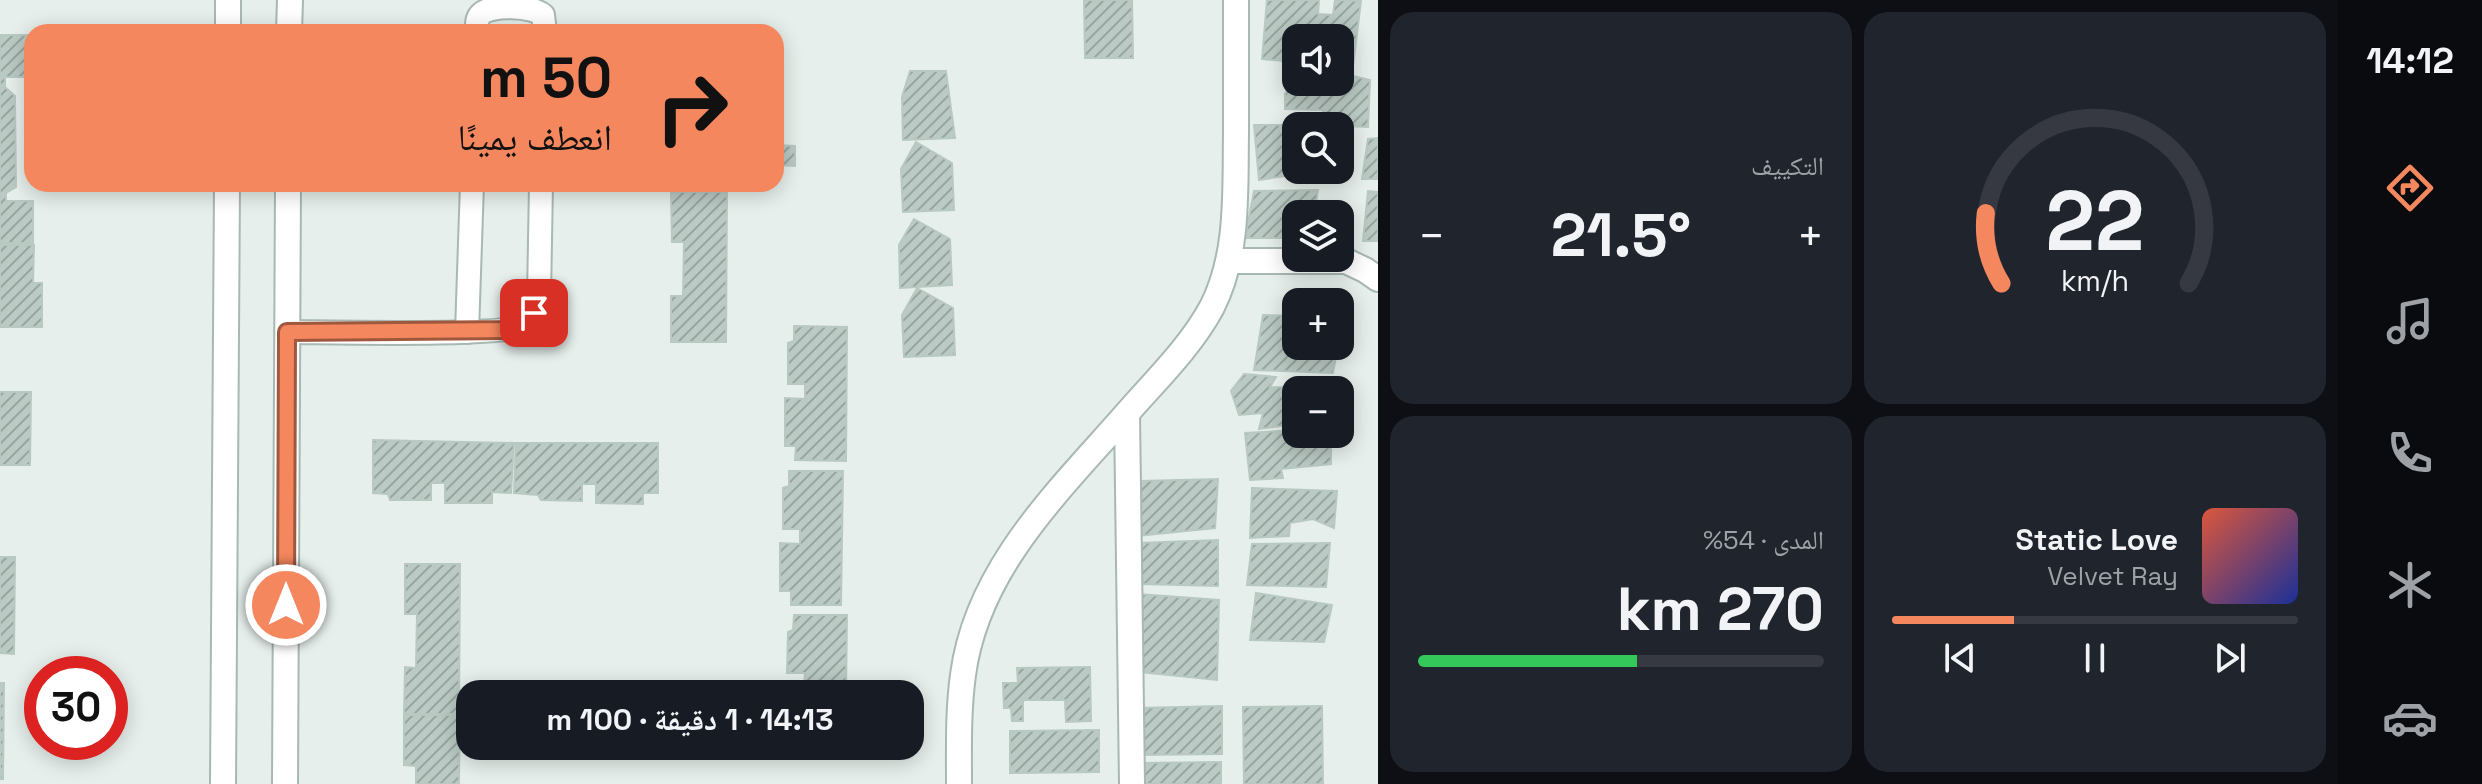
<!DOCTYPE html>
<html lang="ar">
<meta charset="utf-8">
<style>
:root{--surface:#171b24;--page:#20242c;--text:#f1f3f6;--muted:#9ea1a6;--line:#363941;--accent:#f4875e}
body{margin:0;font-family:"Space Grotesk","Noto Naskh Arabic",sans-serif;background:var(--page);color:var(--text);direction:rtl;height:100vh;display:flex;flex-direction:column;font-size:30px;white-space:nowrap}
*{box-sizing:border-box;margin:0}
p{font-size:26px;color:var(--muted)}
.icon{flex:none;width:44px;height:44px;fill:none;stroke:currentColor;stroke-width:2;stroke-linecap:round;stroke-linejoin:round}
.map{position:relative;flex:1;overflow:hidden;direction:ltr}
.details{display:flex;flex-direction:column;gap:12px;padding:12px;background:#0d0f14;width:960px}
.details>*{flex:none}
.hud{position:absolute;left:24px;top:24px;width:760px;height:168px;border-radius:24px;box-shadow:0 4px 20px #0003;direction:rtl;background:#f4875e;color:#111;overflow:hidden}
.fabs{position:absolute;left:1282px;top:24px;display:grid;gap:16px}
.fabs a{display:grid;place-items:center;width:72px;height:72px;border-radius:16px;background:var(--surface);box-shadow:0 4px 20px #0003;font-size:40px}
.speed{position:absolute;left:24px;top:656px;display:flex;gap:16px;font-size:40px;font-weight:700;text-align:center}
.speed>*{display:grid;place-content:center;width:104px;height:104px;border-radius:50%;background:var(--surface);box-shadow:0 4px 20px #0003;line-height:1}
.speed .limit{border:12px solid #d22;background:#fff;color:#111}
.pin{position:absolute;display:grid;place-items:center;width:68px;height:68px;color:#fff;margin:-34px;border-radius:16px;box-shadow:0 4px 12px #0006}
.me{position:absolute;width:88px;margin:-44px;rotate:0deg;stroke-linejoin:round;filter:drop-shadow(0 0 6px #0008)}
.turn{display:flex;align-items:center;gap:28px;height:168px;padding:0 40px;font-size:36px}
.turn .icon{width:104px;height:104px;stroke-width:2.5}
.turn b{display:block;font-size:56px;line-height:68px}
.big{font-size:60px;font-weight:800;line-height:1.1}
.details .tile{flex:1;display:flex;flex-direction:column;justify-content:center;gap:12px;min-width:0;padding:0 28px;border-radius:24px;background:var(--page)}
.details .dial{align-items:center;gap:0}
.dial svg{height:208px;overflow:visible;fill:none;stroke:var(--line);stroke-width:7;stroke-linecap:round;text-anchor:middle}
.dial text{fill:var(--text);stroke:none}
.song{display:flex;align-items:center;gap:24px}
.cover{width:96px;height:96px;border-radius:12px;background:linear-gradient(135deg,hsl(10 70% 55%),hsl(230 70% 35%))}
.played{height:8px;border-radius:4px;background:linear-gradient(90deg,var(--accent) 30%,var(--line) 30%)}
.keys{display:flex;justify-content:space-around;direction:ltr}
.heat{display:flex;justify-content:space-between;align-items:center;font-size:44px;direction:ltr}
.charge{height:12px;border-radius:6px;background:linear-gradient(90deg,#34c759 54%,var(--line) 0)}
.details .tiles{flex:1;display:grid;gap:12px;grid-template-columns:repeat(2,1fr)}
.trip{position:absolute;left:456px;top:680px;width:468px;height:80px;border-radius:24px;background:var(--surface);box-shadow:0 4px 20px #0003;font-weight:800;line-height:80px;text-align:center;direction:rtl}
main{display:flex;flex:1;min-height:0}
.dock{display:flex;flex-direction:column;width:144px;justify-content:space-around;align-items:center;background:#090b0e;color:var(--muted)}
.dock .icon{width:56px;height:56px}
.dock .current{color:var(--accent)}
.dock b{font-size:36px;color:var(--text)}
.map>svg:first-child{display:block}
.building{fill:url(#building-hatch);stroke:#b8c9c2;stroke-width:2}
.lines{fill:none;stroke-linecap:round;stroke-linejoin:round}
.lane-casing{stroke:#a8b8b2;stroke-width:26}
.street-casing{stroke:#a8b8b2;stroke-width:28}
.lane{stroke:#fff;stroke-width:22}
.street{stroke:#fff;stroke-width:24}
.route-casing{stroke:#9f583d;stroke-width:20}
.route{stroke:#f4875e;stroke-width:14}
</style>
<main>
<nav class="dock">
<b>14:12</b>
<svg class="icon current" aria-label="directions" viewBox="0 0 24 24"><path d="M12 3l9 9-9 9-9-9zM9 14v-3h6M13 9l2 2-2 2"/></svg>
<svg class="icon" aria-label="music" viewBox="0 0 24 24"><path d="M9 18V5l10-2v13"/><circle cx="6" cy="18" r="3"/><circle cx="16" cy="16" r="3"/></svg>
<svg class="icon" aria-label="phone" viewBox="0 0 24 24"><path d="M5 4h4l2 5-3 2q2 4 5 5l2-3 5 2v4C11 20 4 13 5 4z"/></svg>
<svg class="icon" aria-label="climate" viewBox="0 0 24 24"><path d="M12 3v18M4 7l16 10M4 17L20 7"/></svg>
<svg class="icon" aria-label="car" viewBox="0 0 24 24"><path d="M5 17H2v-5l4-1 3-4h7l3 4 3 1v5h-3M9 17h6M6 11h13"/><circle cx="7" cy="17" r="2"/><circle cx="17" cy="17" r="2"/></svg>
</nav>
<section class="details">
<div class="tiles">
<div class="tile dial"><svg viewBox="0 0 100 80">
<path d="M14 69A42 42 0 1 1 86 69"/>
<path d="M14 69A42 42 0 0 1 8 42" stroke="#f4875e"/>
<text x="50" y="56" font-size="32" font-weight="700">22</text>
<text x="50" y="72" font-size="11">km/h</text>
</svg></div>
<div class="tile"><p>التكييف</p>
<div class="heat"><a>−</a><b class="big">21.5°</b><a>+</a></div>
</div>
<div class="tile">
<div class="song"><i class="cover"></i><div><b>Static Love</b><p>Velvet Ray</p></div></div>
<div class="played"></div>
<div class="keys"><svg class="icon" aria-label="previous" viewBox="0 0 24 24"><path d="M18 5L8 12l10 7zM5 5v14"/></svg><svg class="icon" aria-label="pause" viewBox="0 0 24 24"><path d="M8 5v14M16 5v14"/></svg><svg class="icon" aria-label="next" viewBox="0 0 24 24"><path d="M6 5l10 7-10 7zM19 5v14"/></svg></div>
</div>
<div class="tile"><p>المدى · 54%</p><b class="big">270 km</b><div class="charge"></div></div>
</div>
</section>
<div class="map">
<svg width="1378" height="784" viewBox="0 0 1378 784">
<defs>
<pattern id="building-hatch" width="6" height="6" patternUnits="userSpaceOnUse" patternTransform="scale(2)"><rect width="6" height="6" fill="#bbcac4"/><path d="M-1 1l2-2M0 6l6-6M5 7l2-2" fill="none" stroke="#98a6a0"/></pattern>
</defs>
<rect width="100%" height="100%" fill="#e6efeb"/>
<g class="building">
<path d="M1084,0H1132L1133,58H1085Z"/>
<path d="M1267,0H1319L1318,14L1333,15L1335,0L1361,1L1353,66L1340,63V38H1296V62L1262,59Z"/>
<path d="M0,35H28V77H5V87L15,96L16,187L6,193V201H33V243H0Z"/>
<path d="M910,71H946L955,138L903,140L902,97Z"/>
<path d="M1296,71V82H1340V73L1370,80L1368,127L1323,125V110L1285,109V94Z"/>
<path d="M1254,125H1328L1296,126V170H1323L1259,180Z"/>
<path d="M1378,138V179H1362L1368,139Z"/>
<path d="M916,142L952,163L954,210L903,212L901,169Z"/>
<path d="M776,145L795,146V166L776,165Z"/>
<rect x="672" y="184" width="55" height="6"/>
<path d="M1318,190L1314,214H1296V238H1245L1254,191Z"/>
<path d="M1368,191L1378,192V241H1363Z"/>
<path d="M671,192H727L726,342H671V296H683L684,242H672Z"/>
<path d="M914,219L950,239L952,285L900,288L899,245Z"/>
<path d="M0,245H34L33,283H42V327H0Z"/>
<path d="M917,288L953,308L955,355L904,357L902,315Z"/>
<path d="M1263,315L1296,316V346H1338L1333,373L1254,370Z"/>
<path d="M794,326L847,327L846,461L795,460L796,446H785V398L805,399V384H788V343L794,341Z"/>
<path d="M1244,374L1276,377L1270,387L1327,388V390H1296V424L1259,429L1263,413L1239,415L1231,391Z"/>
<path d="M0,392H31L30,465H0Z"/>
<path d="M1296,430V434H1331V464L1281,469L1283,478L1250,480L1245,433Z"/>
<path d="M373,440L514,443L511,493L492,492V503H445V483H431V500H390L388,494L373,493Z"/>
<path d="M516,443H658V493H643V504L596,503V484H582V501L541,500L538,495L514,493Z"/>
<path d="M789,471H843L841,605H791V591H780V543L800,544V529H783V488L789,486Z"/>
<path d="M1218,479L1215,528L1138,536L1141,481Z"/>
<path d="M1252,488L1337,491L1334,528L1313,519L1290,523L1289,536L1250,538Z"/>
<path d="M1218,540V586L1140,584L1138,543Z"/>
<path d="M1330,543L1326,587L1247,585L1252,544Z"/>
<path d="M0,557H15L14,654L0,653Z"/>
<path d="M405,564H460L459,714H404L405,667L416,668L417,614H405Z"/>
<path d="M1256,593L1332,605L1324,642L1250,640Z"/>
<path d="M1138,594L1219,600L1217,680L1140,672Z"/>
<path d="M794,615H847L846,694H785V687H804L805,673H787L788,632L793,630Z"/>
<path d="M1090,667L1091,721L1066,722L1065,700H1023V721H1012L1011,708H1004L1003,683H1018L1017,668Z"/>
<path d="M0,683H4L3,779H0Z"/>
<path d="M1222,706V754L1138,755V708Z"/>
<path d="M1322,706L1323,784H1244L1243,707Z"/>
<path d="M404,715H460L459,784H416V766L404,765Z"/>
<path d="M1099,730V772L1010,773V731Z"/>
<rect x="795" y="746" width="51" height="3"/>
<path d="M1221,762V784H1137V763Z"/>
</g>
<g class="lines">
<g class="lane-casing">
<g id="lane">
<path d="M477,32C477,25 476,19 481,14C491,4 533,6 543,15L545,32"/>
<path d="M287,332C321,332 510,337 526,324C534,318 536,306 539,297L541,184"/>
<path d="M467,332L472,184"/>
</g>
</g>
<g class="street-casing">
<g id="street">
<path d="M228,32V0"/>
<path d="M289,32L290,0"/>
<path d="M1229,261H1346L1365,270L1378,279"/>
<path d="M1127,414L1132,784"/>
<path d="M223,784L227,184"/>
<path d="M285,784L288,184"/>
<path d="M959,784C959,748 958,711 963,675C977,567 1061,489 1129,411C1158,378 1191,346 1212,307C1239,254 1235,192 1236,134C1236,89 1236,45 1236,0"/>
</g>
</g>
<use href="#lane" class="lane"/>
<use href="#street" class="street"/>
</g>
<g class="lines">
<g class="route-casing">
<path id="route" d="M286,605L287,332L511,330L526,325L534,313"/>
</g>
<use href="#route" class="route"/>
</g>
</svg>
<div class="fabs">
<a><svg class="icon" aria-label="sound" viewBox="0 0 24 24"><path d="M4 9h4l5-4v14l-5-4H4zM17 9q2 3 0 6"/></svg></a>
<a><svg class="icon" aria-label="search" viewBox="0 0 24 24"><circle cx="10" cy="10" r="6"/><path d="M15 15l6 6"/></svg></a>
<a><svg class="icon" aria-label="layers" viewBox="0 0 24 24"><path d="M12 4l9 5-9 5-9-5zM3 14l9 5 9-5"/></svg></a>
<a>+</a>
<a>−</a>
</div>
<div class="speed"><div class="limit">30</div></div>
<div class="pin" style="left:534px;top:313px;background:#d93025"><svg class="icon" aria-label="arrive" viewBox="0 0 24 24"><path d="M6 21V4h12l-3 4 3 4H6"/></svg></div>
<svg class="me" style="left:286px;top:605px" viewBox="-20 -20 40 40"><circle r="17" fill="#f4875e" stroke="#fff" stroke-width="3"/><path d="M0-11L8 9 0 5-8 9z" fill="#fff"/></svg>
<div class="trip">14:13 · 1 دقيقة · 100 m</div>
<div class="hud">
<div class="turn"><svg class="icon" aria-label="right" viewBox="0 0 24 24"><path d="M7 20v-9h11M14 6l5 5-5 5"/></svg><div><b>50 m</b>انعطف يمينًا</div></div>
</div>
</div>
</main>
